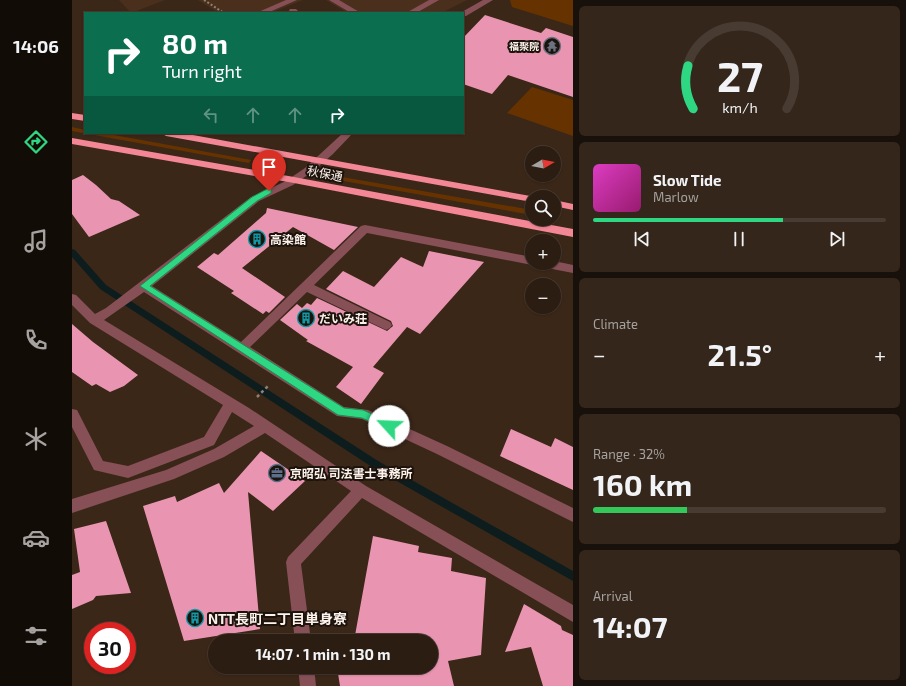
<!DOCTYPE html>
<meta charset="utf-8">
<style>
:root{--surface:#2c1d12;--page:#34261b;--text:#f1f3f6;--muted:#a6a29f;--line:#483b32;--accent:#2ed883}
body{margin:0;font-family:"Exo 2","Noto Sans JP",sans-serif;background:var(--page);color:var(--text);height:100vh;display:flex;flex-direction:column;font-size:15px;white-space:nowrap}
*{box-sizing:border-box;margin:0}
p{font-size:13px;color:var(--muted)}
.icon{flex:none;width:22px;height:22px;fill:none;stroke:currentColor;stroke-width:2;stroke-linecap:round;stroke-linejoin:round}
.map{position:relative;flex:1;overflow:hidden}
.sheet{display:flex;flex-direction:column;gap:6px;padding:6px;background:#18100a;width:333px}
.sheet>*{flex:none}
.banner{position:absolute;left:12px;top:12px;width:380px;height:122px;border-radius:0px;box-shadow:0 1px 3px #0004,0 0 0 1px var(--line);background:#0b6e4f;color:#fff;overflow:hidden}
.needle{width:26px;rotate:80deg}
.buttons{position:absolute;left:453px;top:146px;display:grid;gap:8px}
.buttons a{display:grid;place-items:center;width:36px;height:36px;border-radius:50%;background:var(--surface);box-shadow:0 1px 3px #0004,0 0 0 1px var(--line);font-size:20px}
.speed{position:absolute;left:12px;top:622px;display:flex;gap:8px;font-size:20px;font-weight:700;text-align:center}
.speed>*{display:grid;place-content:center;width:52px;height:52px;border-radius:50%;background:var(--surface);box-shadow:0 1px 3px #0004,0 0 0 1px var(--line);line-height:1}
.speed .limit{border:6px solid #d22;background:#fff;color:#111}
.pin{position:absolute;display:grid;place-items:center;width:34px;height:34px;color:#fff;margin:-41px -17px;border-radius:50% 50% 50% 0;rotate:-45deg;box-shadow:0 0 4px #0007}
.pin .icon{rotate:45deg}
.me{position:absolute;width:44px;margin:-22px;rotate:295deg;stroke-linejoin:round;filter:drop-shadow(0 0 3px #0008)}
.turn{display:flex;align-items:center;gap:14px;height:84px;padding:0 12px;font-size:18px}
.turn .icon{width:52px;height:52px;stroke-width:2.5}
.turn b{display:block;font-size:28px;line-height:34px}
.lanes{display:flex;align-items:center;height:38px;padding:0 12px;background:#0003;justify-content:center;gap:20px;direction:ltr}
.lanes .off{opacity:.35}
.big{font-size:30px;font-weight:700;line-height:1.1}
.sheet .tile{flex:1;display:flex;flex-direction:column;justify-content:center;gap:6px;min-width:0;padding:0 14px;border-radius:6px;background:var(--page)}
.sheet .dial{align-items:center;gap:0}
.dial svg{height:104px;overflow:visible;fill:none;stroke:var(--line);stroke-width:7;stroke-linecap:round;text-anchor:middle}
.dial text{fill:var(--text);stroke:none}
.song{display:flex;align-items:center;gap:12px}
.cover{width:48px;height:48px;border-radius:6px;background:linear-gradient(135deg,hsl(310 70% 55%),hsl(320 70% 35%))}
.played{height:4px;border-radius:2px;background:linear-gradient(90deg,var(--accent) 65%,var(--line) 65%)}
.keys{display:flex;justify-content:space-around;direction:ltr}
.heat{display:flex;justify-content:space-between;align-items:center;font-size:22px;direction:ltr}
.charge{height:6px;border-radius:3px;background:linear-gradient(90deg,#34c759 32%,var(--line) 0)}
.trip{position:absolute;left:136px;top:634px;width:230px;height:40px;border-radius:20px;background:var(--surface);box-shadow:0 1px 3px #0004,0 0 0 1px var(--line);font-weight:700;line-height:40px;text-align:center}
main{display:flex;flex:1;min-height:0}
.tab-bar{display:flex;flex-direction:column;width:72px;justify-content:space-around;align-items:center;background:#120c07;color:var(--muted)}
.tab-bar .icon{width:28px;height:28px}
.tab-bar .active{color:var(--accent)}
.tab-bar b{font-size:18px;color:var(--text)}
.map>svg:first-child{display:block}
.built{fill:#4a301c}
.green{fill:#630}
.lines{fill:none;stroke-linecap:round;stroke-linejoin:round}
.stream{fill:#0d1d1e;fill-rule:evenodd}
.building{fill:#e995b1}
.path-far1{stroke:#908075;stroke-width:2;stroke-dasharray:2 2;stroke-linecap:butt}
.path{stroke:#908075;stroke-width:2.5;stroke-dasharray:3 3;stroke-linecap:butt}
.minor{fill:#875057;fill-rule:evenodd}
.highway{fill:#f38796;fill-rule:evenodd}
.route{fill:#2ed883;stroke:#1e8c55}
.labels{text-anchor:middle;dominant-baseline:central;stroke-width:4;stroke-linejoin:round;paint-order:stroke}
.far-poi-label{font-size:10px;font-weight:bold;fill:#fdf2eb;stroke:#1c130c;text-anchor:end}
.street-label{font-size:12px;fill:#fdf2eb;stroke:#1c130c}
.poi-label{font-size:12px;font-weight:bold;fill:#fdf2eb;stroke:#1c130c;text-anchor:start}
.near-poi-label{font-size:14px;font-weight:bold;fill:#fdf2eb;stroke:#1c130c;text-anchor:start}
</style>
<main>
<nav class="tab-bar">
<b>14:06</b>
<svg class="icon active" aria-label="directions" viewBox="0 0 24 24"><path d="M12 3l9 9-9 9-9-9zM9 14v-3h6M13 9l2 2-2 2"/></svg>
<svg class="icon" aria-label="music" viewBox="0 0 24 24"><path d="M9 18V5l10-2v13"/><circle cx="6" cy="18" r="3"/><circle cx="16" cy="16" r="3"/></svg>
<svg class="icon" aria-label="phone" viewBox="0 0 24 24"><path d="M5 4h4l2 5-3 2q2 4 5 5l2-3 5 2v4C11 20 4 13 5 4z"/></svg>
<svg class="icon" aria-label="climate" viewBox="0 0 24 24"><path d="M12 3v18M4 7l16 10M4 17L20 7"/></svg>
<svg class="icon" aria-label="car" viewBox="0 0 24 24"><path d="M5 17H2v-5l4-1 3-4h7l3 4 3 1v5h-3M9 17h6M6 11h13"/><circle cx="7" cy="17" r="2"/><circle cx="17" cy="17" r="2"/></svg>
<svg class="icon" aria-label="filters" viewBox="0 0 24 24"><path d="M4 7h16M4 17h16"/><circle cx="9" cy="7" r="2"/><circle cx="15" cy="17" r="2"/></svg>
</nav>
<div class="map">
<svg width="501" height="686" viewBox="0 0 501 686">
<rect width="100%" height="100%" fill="#3b2718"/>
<g class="built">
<path d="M47,0H93L59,13Z"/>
<path d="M126,0H231L198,13H147Z"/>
<path d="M254,0H395L369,13H276Z"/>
</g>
<g class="green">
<path d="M438,0H501V26L440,7Z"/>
<path d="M460,87L501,100V136L435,113Z"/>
<path d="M0,127L13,130V133H31L179,160L177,163L0,131Z"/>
<path d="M270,177L460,210V215L272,181L269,180Z"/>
</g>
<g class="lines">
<path class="stream" d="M0,249L3,250L34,285L306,461L501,571V581L300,467L28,289L0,257Z"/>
</g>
<g class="building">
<path d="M413,15L469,33L474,28L501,37V97L436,75L420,94L391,84V38Z"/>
<path d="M11,175L24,185L39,199L47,201L68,215L17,237L0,214V180Z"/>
<path d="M195,208L286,227L262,250L221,227L170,268L213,297L197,313L194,311L191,314L159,293L162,291L125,267L142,253L146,255L194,213Z"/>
<path d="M357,251L412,262L348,334L335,327L301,367L312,373L289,404L264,387L281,367L234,341L236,340L208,320L225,304L230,308L235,303L239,305L245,298L315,331L321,326L319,321L254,289L271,271L302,287L329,257L351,267Z"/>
<path d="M0,324L21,342L66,375L52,386L38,392L24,384L20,386L0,372Z"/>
<path d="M439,429L479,447L483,438L501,447V490L428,456Z"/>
<path d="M189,451L233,481L201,511L176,492L188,629L112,641L71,506L103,496L105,502L147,483L152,493Z"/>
<path d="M34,521L59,593L24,596L21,600L0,609V575L8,572L2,529Z"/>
<path d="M301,536L347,546L346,552L380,558L379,571L414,578L409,655L376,661L382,686H268L265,667H359V641H282Z"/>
<path d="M452,604L489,626L490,630L501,635V686H471L459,647L433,652Z"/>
</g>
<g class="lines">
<path class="path-far1" d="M132,0L152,13"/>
<path class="path" d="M185,397L196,386"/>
<g class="minor">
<path d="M214,0H225L195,13H184Z"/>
<path d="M257,0H267L289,13H279Z"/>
<path d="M357,0H367L344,13H334Z"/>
<path d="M411,0H421L394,16H391V13H388Z"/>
<path d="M218,9H224L228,13H219L217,11Z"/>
<path d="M271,133H281L261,154L240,172L221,185L187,201L80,286L169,342L289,226L293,225L460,257V263H464L460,265L295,233L242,285L318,322L320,325L318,328L314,330L310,328L235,292L178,347L272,407L296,410L375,446L501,508V522L365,454L290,419L265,416L72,292L32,320L177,408L294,486L501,605V622L290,498L229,564L239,641H223L214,562L216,557L279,491L193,433L152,457L102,479L0,513V499L94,470L142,449L182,426L160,412L142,445L56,478L22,470L0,427V409L5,410L31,461L56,466L132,437L151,405L18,323L0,305V294L4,295L23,314L34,308L179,197L214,181L233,168Z"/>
<path d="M482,261L501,265V273L470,267L466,266L465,263H482Z"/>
<path d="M226,667H242L244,686H228Z"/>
</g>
<g class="highway">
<path d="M0,113L13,115V121L0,119Z"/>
<path d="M89,133H110L464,197H460V202L94,136Z"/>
<path d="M0,138L222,177L501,229V237L222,183L0,144Z"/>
<path d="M482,200L501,204V210L482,206Z"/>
</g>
</g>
<path class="route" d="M197,188L199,189V193L185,201L78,286L272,408L291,410L321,423L322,426L321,429L317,430L314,429L290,418L266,415L68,286L180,197Z"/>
<defs>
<g id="temple-ring" transform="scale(0.9)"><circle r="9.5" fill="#1c130c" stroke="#6b7280" stroke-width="1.5"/><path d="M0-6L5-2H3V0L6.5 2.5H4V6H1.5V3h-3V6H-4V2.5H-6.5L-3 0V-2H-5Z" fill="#6b7280"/></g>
<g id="building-ring" transform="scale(0.9)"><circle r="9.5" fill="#1c130c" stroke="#0f9aa8" stroke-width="1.5"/><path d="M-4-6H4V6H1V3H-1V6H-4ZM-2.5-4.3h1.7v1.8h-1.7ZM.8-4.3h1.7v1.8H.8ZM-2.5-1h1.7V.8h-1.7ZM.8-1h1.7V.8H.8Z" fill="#0f9aa8"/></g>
<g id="office-ring" transform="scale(0.9)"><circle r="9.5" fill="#1c130c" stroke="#5c6f8a" stroke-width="1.5"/><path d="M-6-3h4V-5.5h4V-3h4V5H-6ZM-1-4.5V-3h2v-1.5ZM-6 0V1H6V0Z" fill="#5c6f8a"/></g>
</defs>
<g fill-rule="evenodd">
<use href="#temple-ring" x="480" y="46"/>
<use href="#building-ring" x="185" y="239"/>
<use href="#building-ring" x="234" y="318"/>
<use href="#office-ring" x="205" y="473"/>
<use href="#building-ring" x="123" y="618"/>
</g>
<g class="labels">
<g class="far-poi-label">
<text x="467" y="46">福聚院</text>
</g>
<g class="street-label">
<text transform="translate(253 173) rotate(11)">秋保通</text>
</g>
<g class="poi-label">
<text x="198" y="239">高染館</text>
<text x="247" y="318">だいみ荘</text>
<text x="218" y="473">京昭弘 司法書士事務所</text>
</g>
<g class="near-poi-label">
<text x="136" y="618">NTT長町二丁目単身寮</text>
</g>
</g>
</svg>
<div class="buttons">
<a><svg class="needle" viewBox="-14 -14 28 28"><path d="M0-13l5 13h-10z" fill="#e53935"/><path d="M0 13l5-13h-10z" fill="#a6a29f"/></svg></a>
<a><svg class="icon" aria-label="search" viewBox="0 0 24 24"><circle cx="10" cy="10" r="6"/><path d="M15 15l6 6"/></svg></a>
<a>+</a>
<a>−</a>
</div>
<div class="speed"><div class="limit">30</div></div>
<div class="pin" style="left:197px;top:191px;background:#d93025"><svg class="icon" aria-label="arrive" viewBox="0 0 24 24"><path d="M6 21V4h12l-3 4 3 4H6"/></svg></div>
<svg class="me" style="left:317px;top:426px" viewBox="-20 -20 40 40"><circle r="19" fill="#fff"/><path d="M0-13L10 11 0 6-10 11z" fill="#2ed883"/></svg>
<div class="trip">14:07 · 1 min · 130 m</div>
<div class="banner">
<div class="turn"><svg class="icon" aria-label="right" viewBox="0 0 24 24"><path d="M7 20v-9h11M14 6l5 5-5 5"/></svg><div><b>80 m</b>Turn right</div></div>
<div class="lanes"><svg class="icon off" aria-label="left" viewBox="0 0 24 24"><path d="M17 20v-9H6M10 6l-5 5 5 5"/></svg><svg class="icon off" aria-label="ahead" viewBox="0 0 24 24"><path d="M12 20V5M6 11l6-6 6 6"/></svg><svg class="icon off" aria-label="ahead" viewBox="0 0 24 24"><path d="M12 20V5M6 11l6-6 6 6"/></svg><svg class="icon" aria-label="right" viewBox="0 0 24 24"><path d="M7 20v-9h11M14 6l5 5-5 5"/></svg></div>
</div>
</div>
<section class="sheet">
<div class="tile dial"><svg viewBox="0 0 100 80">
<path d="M14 69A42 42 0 1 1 86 69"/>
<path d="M14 69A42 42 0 0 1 10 36" stroke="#2ed883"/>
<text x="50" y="56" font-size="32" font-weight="700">27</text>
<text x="50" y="72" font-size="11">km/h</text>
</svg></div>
<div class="tile">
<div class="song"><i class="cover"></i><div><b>Slow Tide</b><p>Marlow</p></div></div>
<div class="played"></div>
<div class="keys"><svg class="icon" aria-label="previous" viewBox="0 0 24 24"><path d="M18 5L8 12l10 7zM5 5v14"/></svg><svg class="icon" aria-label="pause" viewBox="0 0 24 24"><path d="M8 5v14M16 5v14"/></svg><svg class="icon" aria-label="next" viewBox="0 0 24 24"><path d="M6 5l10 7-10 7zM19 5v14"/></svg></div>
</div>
<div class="tile"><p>Climate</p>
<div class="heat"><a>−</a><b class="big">21.5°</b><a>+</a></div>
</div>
<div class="tile"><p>Range · 32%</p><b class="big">160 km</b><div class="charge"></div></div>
<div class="tile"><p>Arrival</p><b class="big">14:07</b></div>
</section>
</main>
